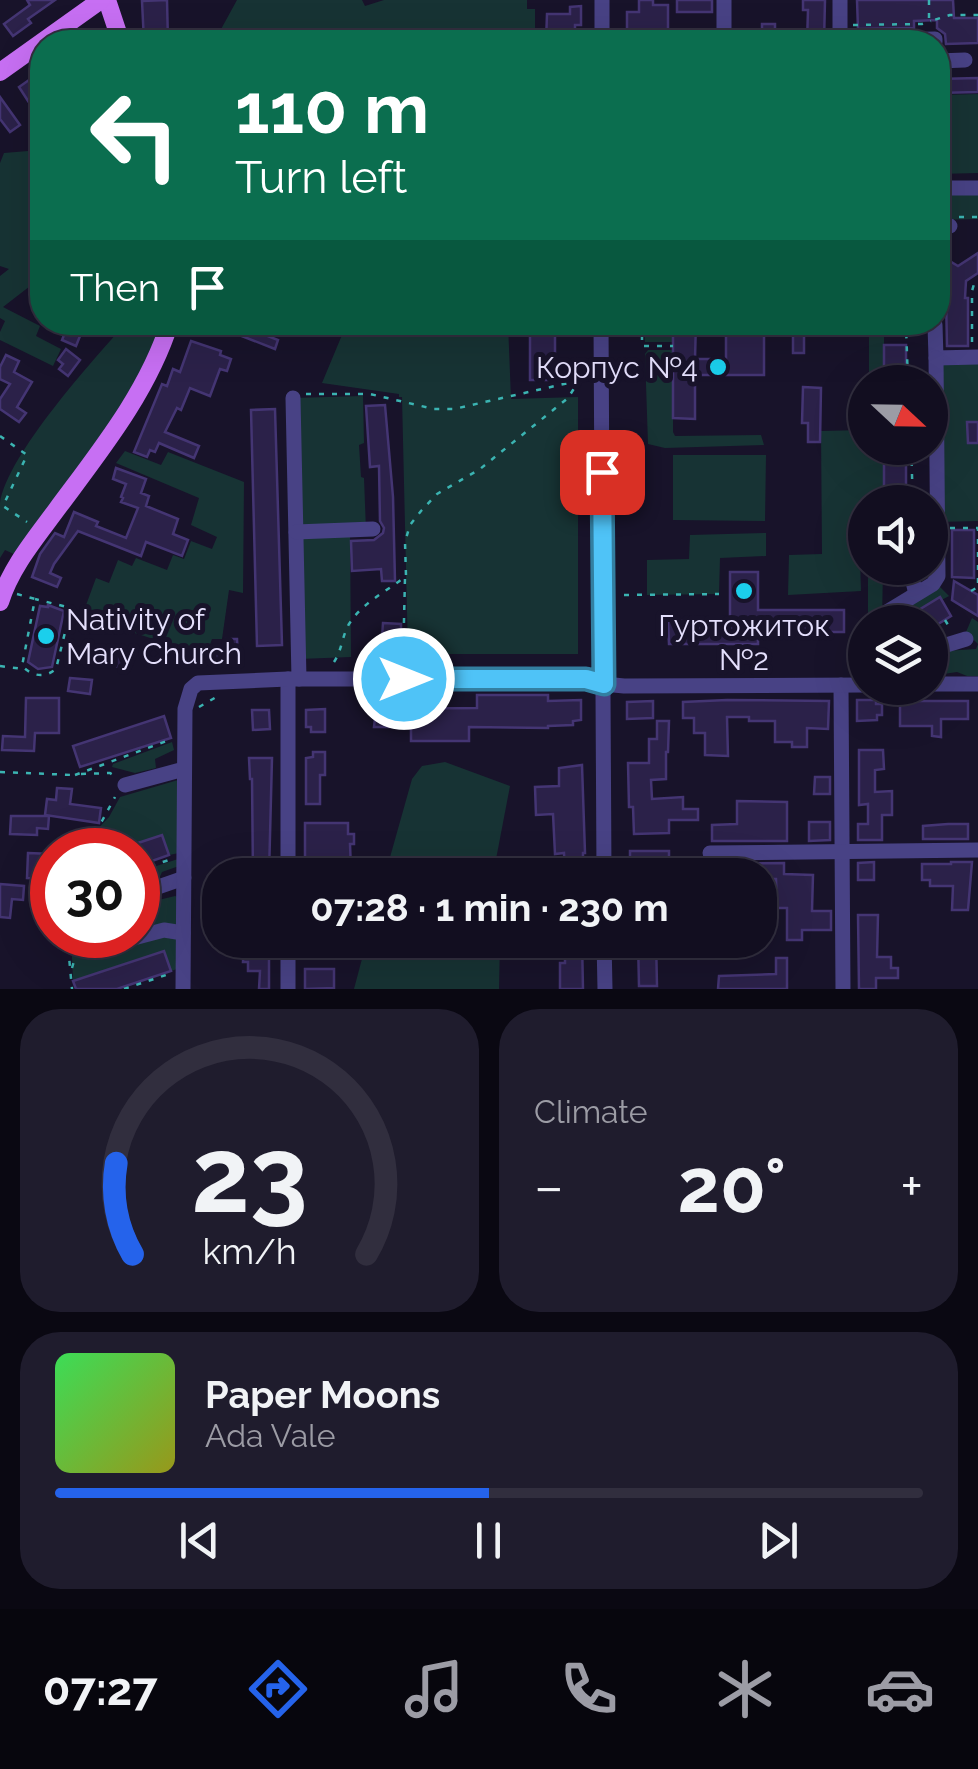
<!DOCTYPE html>
<meta charset="utf-8">
<style>
:root{--surface:#120e20;--page:#1f1c2d;--text:#f1f3f6;--muted:#9c9ca5;--line:#312e3e;--accent:#2563eb}
body{margin:0;font-family:Raleway,sans-serif;background:var(--page);color:var(--text);height:100vh;display:flex;flex-direction:column;font-size:38px;white-space:nowrap}
*{box-sizing:border-box;margin:0}
p{font-size:32px;color:var(--muted)}
.icon{flex:none;width:55px;height:55px;fill:none;stroke:currentColor;stroke-width:2;stroke-linecap:round;stroke-linejoin:round}
.map{position:relative;height:989px;overflow:hidden}
.panel{display:flex;flex-direction:column;gap:20px;padding:20px;background:#0a0812;flex:1}
.panel>*{flex:none}
.hud{position:absolute;left:30px;top:30px;width:920px;height:305px;border-radius:40px;box-shadow:0 10px 40px #0002,0 0 0 2px var(--line);background:#0b6e4f;color:#fff;overflow:hidden}
.needle{width:65px;rotate:112deg}
.controls{position:absolute;left:848px;top:365px;display:grid;gap:20px}
.controls a{display:grid;place-items:center;width:100px;height:100px;border-radius:50%;background:var(--surface);box-shadow:0 10px 40px #0002,0 0 0 2px var(--line);font-size:50px}
.speed{position:absolute;left:30px;top:828px;display:flex;gap:20px;font-size:50px;font-weight:700;text-align:center}
.speed>*{display:grid;place-content:center;width:130px;height:130px;border-radius:50%;background:var(--surface);box-shadow:0 10px 40px #0002,0 0 0 2px var(--line);line-height:1}
.speed .limit{border:15px solid #d22;background:#fff;color:#111}
.pin{position:absolute;display:grid;place-items:center;width:85px;height:85px;color:#fff;margin:-42px;border-radius:20px;box-shadow:0 5px 15px #0006}
.me{position:absolute;width:110px;margin:-55px;rotate:90deg;stroke-linejoin:round;filter:drop-shadow(0 0 8px #0008)}
.turn{display:flex;align-items:center;gap:35px;height:210px;padding:0 40px;font-size:45px}
.turn .icon{width:130px;height:130px;stroke-width:2.5}
.turn b{display:block;font-size:70px;line-height:85px}
.then{display:flex;align-items:center;height:95px;padding:0 40px;background:#0003;gap:20px;font-size:38px}
.big{font-size:75px;font-weight:700;line-height:1.1}
.panel .card{flex:1;display:flex;flex-direction:column;justify-content:center;gap:15px;min-width:0;padding:0 35px;border-radius:40px;background:var(--page)}
.panel .dial{align-items:center;gap:0}
.dial svg{height:260px;overflow:visible;fill:none;stroke:var(--line);stroke-width:7;stroke-linecap:round;text-anchor:middle}
.dial text{fill:var(--text);stroke:none}
.song{display:flex;align-items:center;gap:30px}
.cover{width:120px;height:120px;border-radius:15px;background:linear-gradient(135deg,hsl(130 70% 55%),hsl(60 70% 35%))}
.played{height:10px;border-radius:5px;background:linear-gradient(90deg,var(--accent) 50%,var(--line) 50%)}
.keys{display:flex;justify-content:space-around;direction:ltr}
.heat{display:flex;justify-content:space-between;align-items:center;font-size:55px;direction:ltr}
.panel .tiles{flex:1;display:grid;gap:20px;grid-template-columns:1fr 1fr}
.card:last-child{grid-column:span 2}
.trip{position:absolute;left:202px;top:858px;width:575px;height:100px;border-radius:40px;background:var(--surface);box-shadow:0 10px 40px #0002,0 0 0 2px var(--line);font-weight:700;line-height:100px;text-align:center}
.menu{display:flex;height:160px;justify-content:space-around;align-items:center;background:#07060d;color:var(--muted)}
.menu .icon{width:70px;height:70px}
.menu .current{color:var(--accent)}
.menu b{font-size:45px;color:var(--text)}
.map>svg:first-child{display:block}
.green{fill:#173334}
.building{fill:#2b2149;stroke:#443573;stroke-width:2.5}
.lines{fill:none;stroke-linecap:round;stroke-linejoin:round}
.path{stroke:#3bb4b2;stroke-width:2.5;stroke-dasharray:5 8;stroke-linecap:butt}
.minor{stroke:#484285;stroke-width:15}
.major{stroke:#c76ff3;stroke-width:18}
.route-casing{stroke:#337fa1;stroke-width:25}
.route{stroke:#4fc3f7;stroke-width:18}
.poi-dot{fill:#1bcfec;stroke:#18132a;stroke-width:4}
.labels{text-anchor:middle;dominant-baseline:central;stroke-width:10;stroke-linejoin:round;paint-order:stroke}
.poi-label{font-size:30px;fill:#e4dffc;stroke:#18132a;text-anchor:end}
</style>
<div class="map">
<svg width="978" height="989" viewBox="0 0 978 989">
<rect width="100%" height="100%" fill="#18132a"/>
<g class="green">
<path d="M237,0H362L365,6L384,0H527V9H535V42H214Z"/>
<path d="M978,94V173L938,174V95Z"/>
<path d="M42,122V259L34,283L3,307L40,326L36,336L61,349L53,366L0,340V332L5,321L0,318V276L9,269L0,266V163L4,153L40,150L39,123Z"/>
<path d="M978,194V219L938,220V195Z"/>
<path d="M126,323H161L158,347L117,415L16,555L5,550L0,558C0,540 0,520 0,503C7,455 93,360 126,323Z"/>
<path d="M368,323H508L511,399L578,397V654H408L402,397H399V394L322,383L347,323L365,328Z"/>
<path d="M644,323H673V342H645Z"/>
<rect x="869" y="323" width="15" height="59"/>
<path d="M648,350H673V432L675,436L761,435L764,445L665,448L648,444L645,354Z"/>
<path d="M978,357V521L937,522L936,358Z"/>
<path d="M363,396L364,443L359,445L361,477L364,478L366,530L350,531L351,657L299,659L293,398Z"/>
<path d="M865,430V448H884V502H865V558H860L861,591L788,595L789,555L822,554L821,431Z"/>
<path d="M125,451L161,465L168,452L244,482L243,593L229,590L222,639H212L206,656L82,616L96,578L109,583L118,560L132,566L136,558L167,570L173,555L184,559L191,541L212,549L217,537L191,525L199,498L116,463Z"/>
<path d="M673,455H766L765,521L673,520Z"/>
<path d="M766,533V556L720,558L719,594L647,595V560L689,559L690,535Z"/>
<path d="M868,568H883L882,622H868Z"/>
<path d="M940,587L949,596L901,622H888L890,619Z"/>
<path d="M972,618L978,622V676H967L957,672L930,676V652L976,649L978,644L966,632Z"/>
<path d="M172,742L174,750L155,759L156,768L135,773L112,767L113,764Z"/>
<path d="M445,762L510,786L493,875H385L412,779L422,766Z"/>
<path d="M178,780L179,853L169,855L162,835L115,850H78L109,817L120,797Z"/>
<path d="M178,859L179,866L162,872L158,881L138,888V872Z"/>
<path d="M175,896L178,897V927L139,934L138,905Z"/>
<path d="M71,935H176L177,969L171,971L163,951L73,981Z"/>
<path d="M367,940H500L499,989H354Z"/>
</g>
<g class="building">
<path d="M27,0H55L28,19L31,23L13,36L4,24L30,5Z"/>
<path d="M167,0L168,42H144L142,1Z"/>
<path d="M639,0H653V5H668V30H672V39L656,40V32H627V12H639Z"/>
<rect x="677" y="0" width="35" height="12"/>
<path d="M803,0H825L824,42H807L808,10H803Z"/>
<path d="M857,0H953L954,18H978V43L946,44L945,34L937,28V20L914,21V28L858,29Z"/>
<path d="M581,6V25H575V42H546L547,14H570V7Z"/>
<path d="M762,24H775V42H735L736,31L762,32Z"/>
<path d="M39,73L42,78V112L35,101L30,104L19,87Z"/>
<path d="M978,78V92L938,93V79Z"/>
<path d="M0,97L20,125L10,132L0,119Z"/>
<path d="M978,253V273L966,281L965,298H968V346H947L946,298H949V280L938,274V254L958,266Z"/>
<path d="M60,322H106L100,334L84,326L76,346L62,340L64,335L56,331Z"/>
<path d="M206,322H232L278,340L275,349Z"/>
<rect x="530" y="322" width="25" height="58"/>
<path d="M673,322H696L695,359H726V322H764V375H695V419L673,418Z"/>
<rect x="793" y="322" width="11" height="31"/>
<path d="M191,341L221,351L220,355L231,359L227,371L220,369L210,396L190,388L181,410L177,408L165,432L199,446L194,458L159,443L155,452L150,450L147,457L134,452L162,384L167,386L173,369L180,372Z"/>
<rect x="884" y="345" width="22" height="37"/>
<path d="M66,349L80,360L68,376L59,369L63,364L58,360Z"/>
<path d="M6,355L19,361L14,372L32,382L17,407L26,413L19,422L0,409V399L10,384L0,379V367Z"/>
<path d="M803,387L821,388L820,442H808V423H802Z"/>
<path d="M385,405L393,497L395,581H382L381,569L352,571L351,541L374,540L383,533L384,528L380,521L379,466L370,467L366,406Z"/>
<path d="M275,409L282,645L257,646L251,410Z"/>
<path d="M967,422H978V443H968Z"/>
<rect x="884" y="448" width="22" height="54"/>
<path d="M116,468L146,479L141,493L149,496L146,506L178,519L173,534L188,540L182,556L146,542L141,556L78,531L54,564L50,573L61,578L57,587L32,577L40,554L55,533L64,537L74,512L98,522L96,526L126,538L138,508L121,502L123,498L121,497L126,484L113,479Z"/>
<path d="M952,530H974V578L952,577Z"/>
<path d="M730,572H758V610H844V632H758V644H669L668,621H730Z"/>
<path d="M954,581L978,595V616L952,600Z"/>
<path d="M940,597L951,616L930,629V622H899Z"/>
<path d="M48,605L64,611L52,667L38,669L28,662L40,606L48,607Z"/>
<path d="M383,623L401,624V652L381,653Z"/>
<path d="M226,639H237L238,659L211,660L210,647H226Z"/>
<path d="M99,647L128,654L125,668L95,662Z"/>
<path d="M70,678L92,680L90,694L68,691Z"/>
<path d="M477,695H548V701L581,700V720L573,721V725L548,726V728L469,727V741H411V727H374L376,709L477,708Z"/>
<path d="M26,698H59V733H35L34,751L2,750L3,736L25,737Z"/>
<path d="M727,700L829,701L828,729L807,728V747H792V742H775V721H749V717H727L728,756L705,755V733H694V718H683V702Z"/>
<path d="M857,700H876V704H882V715H877V720L857,721Z"/>
<path d="M653,701V718L627,719V702Z"/>
<path d="M900,701H968V719H941V737L932,736V726H900Z"/>
<path d="M325,709V732H311V727H306V710Z"/>
<path d="M252,710H269L270,729L253,730Z"/>
<path d="M164,716L171,738L80,767L73,746Z"/>
<path d="M657,721H669L668,752H666V779L651,780L652,799L683,797V809H698V820H669V833L634,834L633,807H629L628,763H649V739H657Z"/>
<path d="M859,750H883L884,769L875,770V792L892,791V815H882V840H858V824H868V804L859,805Z"/>
<path d="M313,752H325V775H320V804H306V758L313,757Z"/>
<path d="M249,758H272L269,875H253L252,779H250Z"/>
<path d="M582,765L585,853H583V875H565L564,853L555,854L553,814L536,815L535,787L559,786V768Z"/>
<path d="M815,777H830V794H814Z"/>
<path d="M57,788L72,789L70,804L101,808L99,823L45,815L47,799L56,800Z"/>
<path d="M737,801L787,802V841H712V825L737,824Z"/>
<path d="M11,816H49L48,829L37,828V835L10,834Z"/>
<path d="M809,822H830V840L809,841Z"/>
<path d="M305,823H348V834H354V844H350L351,870L305,875Z"/>
<path d="M948,824H968V839H923V826Z"/>
<path d="M162,835L169,855L138,866V843Z"/>
<path d="M630,851H669V862H644V875H630Z"/>
<path d="M28,853L52,854L51,879L27,878Z"/>
<path d="M874,862V880H858V863Z"/>
<path d="M951,862H972L968,910H952L953,886H930V880H922V864H951Z"/>
<path d="M784,863V874L813,875L812,911H831V930H802V940H787V908H777L776,879H768V875H712V864Z"/>
<path d="M0,884L24,886L23,900L12,899L10,918L0,917Z"/>
<path d="M858,915H878L877,957H891V968H898V978H876V989H859Z"/>
<path d="M244,940H269V989H259L260,971H248V962H243Z"/>
<path d="M565,940H582L583,989H560V963H565Z"/>
<path d="M638,940H656L657,986H639Z"/>
<path d="M164,951L171,971L117,989H76L73,981Z"/>
<path d="M776,958H787V989H718L719,976L776,974Z"/>
<path d="M305,969H334V988L305,989Z"/>
</g>
<g class="lines">
<g class="path">
<path d="M929,0V18L931,21L950,15H978"/>
<path d="M853,25L922,24L931,21"/>
<path d="M84,42L102,32"/>
<path d="M959,217H978"/>
<path d="M938,284L941,293V312"/>
<path d="M939,286L949,280"/>
<path d="M642,322V346H673"/>
<path d="M902,322L906,326L908,382"/>
<path d="M972,342V291L974,284L978,282"/>
<path d="M306,394H370L434,409H454L577,381"/>
<path d="M0,436L27,455L3,506L27,522"/>
<path d="M911,448L913,502"/>
<path d="M950,528H978V583"/>
<path d="M971,591L978,587"/>
<path d="M17,594L35,599L22,666C33,677 45,678 56,669L71,608L35,599"/>
<path d="M624,595L719,594"/>
<path d="M945,620L950,628"/>
<path d="M334,662C342,650 342,636 349,624C363,602 386,592 406,576L405,542L410,525L421,511L437,494L480,469L568,398L585,371"/>
<path d="M403,662L405,578"/>
<path d="M0,666L23,669"/>
<path d="M199,707L218,696"/>
<path d="M0,772L73,775"/>
<path d="M81,774L110,773L113,775"/>
<path d="M75,775L172,739"/>
<path d="M75,850L102,821L115,797"/>
<path d="M138,870L169,860"/>
<path d="M67,935L72,989"/>
<path d="M72,968L79,944L89,935"/>
<path d="M124,989L169,974"/>
</g>
<g class="minor">
<path d="M724,0V42"/>
<path d="M840,0V42"/>
<path d="M840,41L935,39V42"/>
<path d="M602,42V0"/>
<path d="M938,61L965,60"/>
<path d="M938,188H978"/>
<path d="M938,225L950,226"/>
<path d="M601,322L604,875"/>
<path d="M926,322L935,325L936,358L978,357"/>
<path d="M293,398L299,679"/>
<path d="M296,532L373,529"/>
<path d="M912,568L911,574L916,594"/>
<path d="M882,622V615L933,584L938,576L936,358"/>
<path d="M930,650L966,639"/>
<path d="M930,684H978"/>
<path d="M841,685L843,989"/>
<path d="M125,785L184,769"/>
<path d="M710,853L978,850"/>
<path d="M288,875V679"/>
<path d="M138,894L184,878"/>
<path d="M122,935L126,940L164,930L183,933"/>
<path d="M604,940L605,989"/>
<path d="M183,989L185,709L191,689L198,683L288,679H586L604,684L624,686L865,685"/>
<path d="M288,989V940"/>
</g>
<g class="major">
<path d="M107,0L121,42"/>
<path d="M0,72L101,0"/>
<path d="M0,602C11,567 35,539 57,509C100,451 148,392 170,322"/>
</g>
</g>
<g class="lines">
<g class="route-casing">
<path id="route" d="M404,679H586L604,684L602,472"/>
</g>
<use href="#route" class="route"/>
</g>
<g class="poi-dot">
<circle cx="718" cy="367" r="10"/>
<circle cx="744" cy="591" r="10"/>
<circle cx="46" cy="636" r="10"/>
</g>
<g class="labels">
<g class="poi-label">
<text x="698" y="367">Корпус №4</text>
<text x="66" y="619" text-anchor="start">Nativity of<tspan x="66" dy="34">Mary Church</tspan></text>
<text x="744" y="625" text-anchor="middle">Гуртожиток<tspan x="744" dy="34">№2</tspan></text>
</g>
</g>
</svg>
<div class="controls">
<a><svg class="needle" viewBox="-14 -14 28 28"><path d="M0-13l5 13h-10z" fill="#e53935"/><path d="M0 13l5-13h-10z" fill="#9c9ca5"/></svg></a>
<a><svg class="icon" aria-label="sound" viewBox="0 0 24 24"><path d="M4 9h4l5-4v14l-5-4H4zM17 9q2 3 0 6"/></svg></a>
<a><svg class="icon" aria-label="layers" viewBox="0 0 24 24"><path d="M12 4l9 5-9 5-9-5zM3 14l9 5 9-5"/></svg></a>
</div>
<div class="speed"><div class="limit">30</div></div>
<div class="pin" style="left:602px;top:472px;background:#d93025"><svg class="icon" aria-label="arrive" viewBox="0 0 24 24"><path d="M6 21V4h12l-3 4 3 4H6"/></svg></div>
<svg class="me" style="left:404px;top:679px" viewBox="-20 -20 40 40"><circle r="17" fill="#4fc3f7" stroke="#fff" stroke-width="3"/><path d="M0-11L8 9 0 5-8 9z" fill="#fff"/></svg>
<div class="trip">07:28 · 1 min · 230 m</div>
<div class="hud">
<div class="turn"><svg class="icon" aria-label="left" viewBox="0 0 24 24"><path d="M17 20v-9H6M10 6l-5 5 5 5"/></svg><div><b>110 m</b>Turn left</div></div>
<div class="then">Then<svg class="icon" aria-label="arrive" viewBox="0 0 24 24"><path d="M6 21V4h12l-3 4 3 4H6"/></svg></div>
</div>
</div>
<section class="panel">
<div class="tiles">
<div class="card dial"><svg viewBox="0 0 100 80">
<path d="M14 69A42 42 0 1 1 86 69"/>
<path d="M14 69A42 42 0 0 1 9 41" stroke="#2563eb"/>
<text x="50" y="56" font-size="32" font-weight="700">23</text>
<text x="50" y="72" font-size="11">km/h</text>
</svg></div>
<div class="card"><p>Climate</p>
<div class="heat"><a>−</a><b class="big">20°</b><a>+</a></div>
</div>
<div class="card">
<div class="song"><i class="cover"></i><div><b>Paper Moons</b><p>Ada Vale</p></div></div>
<div class="played"></div>
<div class="keys"><svg class="icon" aria-label="previous" viewBox="0 0 24 24"><path d="M18 5L8 12l10 7zM5 5v14"/></svg><svg class="icon" aria-label="pause" viewBox="0 0 24 24"><path d="M8 5v14M16 5v14"/></svg><svg class="icon" aria-label="next" viewBox="0 0 24 24"><path d="M6 5l10 7-10 7zM19 5v14"/></svg></div>
</div>
</div>
</section>
<nav class="menu">
<b>07:27</b>
<svg class="icon current" aria-label="directions" viewBox="0 0 24 24"><path d="M12 3l9 9-9 9-9-9zM9 14v-3h6M13 9l2 2-2 2"/></svg>
<svg class="icon" aria-label="music" viewBox="0 0 24 24"><path d="M9 18V5l10-2v13"/><circle cx="6" cy="18" r="3"/><circle cx="16" cy="16" r="3"/></svg>
<svg class="icon" aria-label="phone" viewBox="0 0 24 24"><path d="M5 4h4l2 5-3 2q2 4 5 5l2-3 5 2v4C11 20 4 13 5 4z"/></svg>
<svg class="icon" aria-label="climate" viewBox="0 0 24 24"><path d="M12 3v18M4 7l16 10M4 17L20 7"/></svg>
<svg class="icon" aria-label="car" viewBox="0 0 24 24"><path d="M5 17H2v-5l4-1 3-4h7l3 4 3 1v5h-3M9 17h6M6 11h13"/><circle cx="7" cy="17" r="2"/><circle cx="17" cy="17" r="2"/></svg>
</nav>
